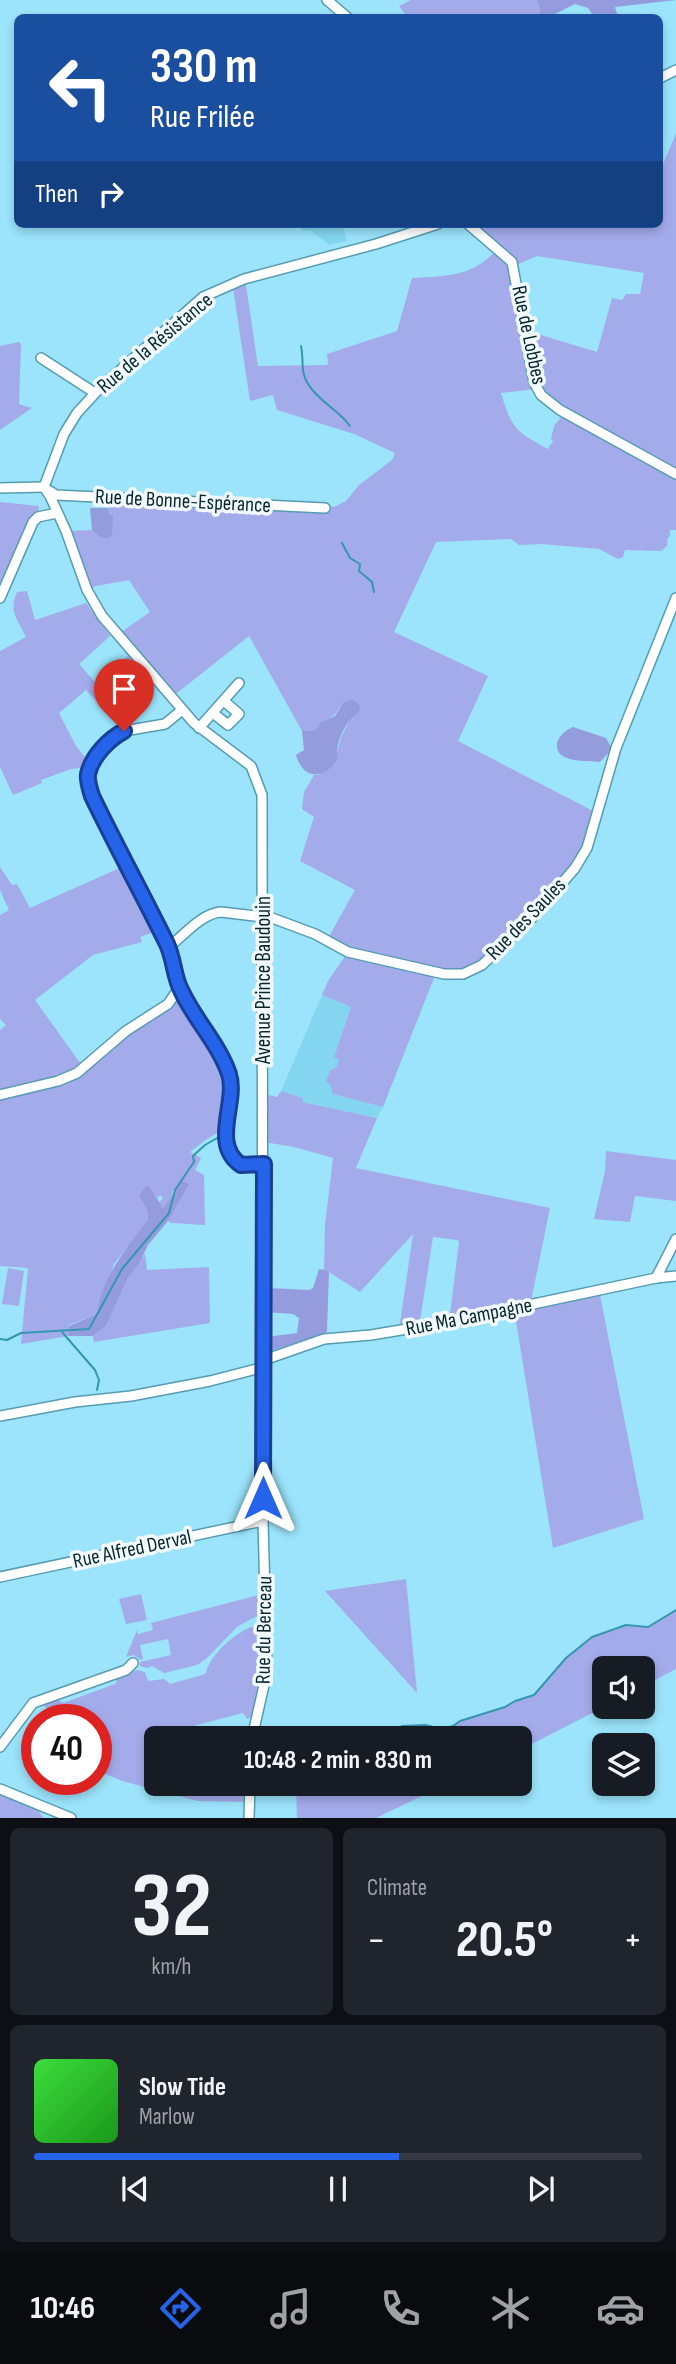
<!DOCTYPE html>
<meta charset="utf-8">
<style>
:root{--surface:#171b24;--page:#20242c;--text:#f1f3f6;--muted:#9ea1a6;--line:#363941;--accent:#2563eb}
body{margin:0;font-family:"Sofia Sans Condensed",sans-serif;background:var(--page);color:var(--text);height:100vh;display:flex;flex-direction:column;font-size:26px;white-space:nowrap}
*{box-sizing:border-box;margin:0}
p{font-size:23px;color:var(--muted)}
.icon{flex:none;width:38px;height:38px;fill:none;stroke:currentColor;stroke-width:2;stroke-linecap:round;stroke-linejoin:round}
.map{position:relative;height:1818px;overflow:hidden}
.panel{display:flex;flex-direction:column;gap:10px;padding:10px;background:#0d0f14;flex:1}
.panel>*{flex:none}
.hud{position:absolute;left:14px;top:14px;width:649px;height:214px;border-radius:10px;box-shadow:0 4px 10px #0003;background:#1a4fa0;color:#fff;overflow:hidden}
.tools{position:absolute;left:592px;top:1656px;display:grid;gap:14px}
.tools a{display:grid;place-items:center;width:63px;height:63px;border-radius:10px;background:var(--surface);box-shadow:0 4px 10px #0003;font-size:35px}
.speed{position:absolute;left:21px;top:1704px;display:flex;gap:14px;font-size:35px;font-weight:700;text-align:center}
.speed>*{display:grid;place-content:center;width:91px;height:91px;border-radius:50%;background:var(--surface);box-shadow:0 4px 10px #0003;line-height:1}
.speed .limit{border:10px solid #d22;background:#fff;color:#111}
.pin{position:absolute;display:grid;place-items:center;width:60px;height:60px;color:#fff;margin:-72px -30px;border-radius:50% 50% 50% 0;rotate:-45deg;box-shadow:0 0 7px #0007}
.pin .icon{rotate:45deg}
.me{position:absolute;width:77px;margin:-38px;rotate:0deg;stroke-linejoin:round;filter:drop-shadow(0 0 5px #0008)}
.turn{display:flex;align-items:center;gap:24px;height:147px;padding:0 21px;font-size:32px}
.turn .icon{width:91px;height:91px;stroke-width:2.5}
.turn b{display:block;font-size:49px;line-height:60px}
.then{display:flex;align-items:center;height:66px;padding:0 21px;background:#0003;gap:14px;font-size:26px}
.big{font-size:52px;font-weight:700;line-height:1.1}
.panel .card{flex:1;display:flex;flex-direction:column;justify-content:center;gap:10px;min-width:0;padding:0 24px;border-radius:10px;background:var(--page)}
.panel .dial{align-items:center;gap:0}
.dial b{font-size:91px;line-height:1}
.song{display:flex;align-items:center;gap:21px}
.cover{width:84px;height:84px;border-radius:10px;background:linear-gradient(135deg,hsl(120 70% 55%),hsl(120 70% 35%))}
.played{height:7px;border-radius:4px;background:linear-gradient(90deg,var(--accent) 60%,var(--line) 60%)}
.keys{display:flex;justify-content:space-around;direction:ltr}
.heat{display:flex;justify-content:space-between;align-items:center;font-size:38px;direction:ltr}
.panel .tiles{flex:1;display:grid;gap:10px;grid-template-columns:1fr 1fr}
.card:last-child{grid-column:span 2}
.trip{position:absolute;left:144px;top:1726px;width:388px;height:70px;border-radius:10px;background:var(--surface);box-shadow:0 4px 10px #0003;font-weight:700;line-height:70px;text-align:center}
.tab-bar{display:flex;height:112px;justify-content:space-around;align-items:center;background:#090b0e;color:var(--muted)}
.tab-bar .icon{width:49px;height:49px}
.tab-bar .current{color:var(--accent)}
.tab-bar b{font-size:32px;color:var(--text)}
.map>svg:first-child{display:block}
.built{fill:#84d6f0}
.green{fill:#a4abeb;fill-rule:evenodd}
.forest{fill:#959cde}
.lines{fill:none;stroke-linecap:round;stroke-linejoin:round}
.stream{stroke:#3496b1;stroke-width:2}
.minor-casing{stroke:#559cb2;stroke-width:12}
.minor{stroke:#fff;stroke-width:9}
.route-casing{stroke:#184099;stroke-width:18}
.route{stroke:#2563eb;stroke-width:12}
.labels{text-anchor:middle;dominant-baseline:central;stroke-width:7;stroke-linejoin:round;paint-order:stroke}
.street-label{font-size:21px;fill:#07272f;stroke:#f2f9fc}
</style>
<div class="map">
<svg width="676" height="1818" viewBox="0 0 676 1818">
<rect width="100%" height="100%" fill="#9be4fb"/>
<g class="built">
<path d="M301,224H342L347,241L329,245L310,230L302,231Z"/>
<path d="M322,995L351,1007L334,1057L340,1060L337,1067L330,1070L333,1094L383,1107L377,1118L302,1102V1098L281,1091Z"/>
</g>
<g class="green">
<path d="M411,0H537L542,17H407L399,6Z"/>
<path d="M676,133V530H670V537H668L667,546L661,551L625,550L623,557L618,559L599,549L542,544L519,545L511,539L436,542L394,632L488,676L458,741L597,813L587,848L532,918L473,970L436,973L383,1107L333,1094L330,1084L326,1082L330,1070L337,1067L339,1060L334,1057L351,1007L322,995L328,981L348,952L327,940L355,890L300,861L314,817L302,809L304,792L314,775H319L337,753L341,737L352,716L340,707C332,722 324,717 316,730L302,731L249,636L172,697L117,635L150,612L129,580L96,586L87,590L66,531L92,530L99,537L110,515L106,497L325,508L336,506L346,501L359,485L392,460L395,453L354,434L277,410L273,395L250,401L233,288L246,285L258,366L328,365L327,354L397,331L412,278C446,276 474,277 498,248L478,227L636,228L638,224H660V172ZM537,256L644,273L640,294H626L622,300L612,298L597,352L524,330L514,266ZM536,389L562,416L554,426L551,439L553,441L548,449C515,431 512,429 501,393Z"/>
<path d="M19,342L21,344L19,404L32,408L0,430V346Z"/>
<path d="M0,502L39,506L38,515L0,591Z"/>
<path d="M27,591L35,620L86,603L110,636L79,664L95,682L128,656L140,671L101,706L86,690L59,713L76,746L90,763L88,767L71,769L41,780L42,783L13,795L0,767V651L26,637C18,620 8,611 17,592Z"/>
<path d="M124,866L157,931L140,937L142,942L93,955L35,1000L83,1067L74,1074L0,1093V1030L6,1025L0,1019V915L9,910L0,890V867L12,885L17,884L30,908Z"/>
<path d="M181,998L224,1069L228,1082L226,1103H222L225,1108L224,1129L207,1139L190,1152L201,1158L195,1170L204,1175L205,1225L171,1223L168,1221L188,1184L173,1191L170,1203L163,1208L159,1202L163,1199L161,1195L157,1198L150,1187L139,1196L148,1212V1220L114,1264L99,1313L69,1325L68,1336L21,1344L28,1268L0,1266V1097L74,1079L99,1061L126,1037Z"/>
<path d="M281,1091L303,1098L302,1102L377,1118L356,1168L550,1208L531,1301L599,1290L644,1519L553,1548L514,1309L449,1322L459,1242L457,1240L433,1237L419,1327L399,1330L413,1234L360,1292L324,1269L325,1225L333,1158L294,1147L264,1142V1094L277,1097Z"/>
<path d="M606,1151L676,1160V1201L635,1196L630,1222L594,1219L605,1171Z"/>
<path d="M145,1254L147,1270L209,1267L210,1323L94,1342L93,1336L106,1326L128,1278Z"/>
<path d="M8,1268L24,1271L19,1306L2,1304Z"/>
<path d="M406,1579L417,1693L325,1591Z"/>
<path d="M141,1594L147,1620L126,1624L119,1599Z"/>
<path d="M263,1594V1613L238,1626L206,1659L197,1665L164,1673L152,1666L147,1668L140,1666V1662L171,1655L168,1639L140,1645L143,1659L140,1660L134,1655L126,1657L137,1630L138,1634L153,1630L151,1623Z"/>
<path d="M676,1610V1669L642,1687V1668H604V1706H606L520,1750V1738H386L402,1726L425,1725L442,1729L453,1726L460,1721L505,1707L515,1701L534,1695L566,1658L592,1637L626,1625L648,1627Z"/>
<path d="M255,1626L264,1630L261,1684L251,1717L247,1719L243,1713L193,1726V1738H156V1783H194V1795L246,1794L247,1802L198,1801L122,1781L96,1770V1720H63L41,1704L56,1698L63,1703L115,1684L118,1677L137,1670L145,1672L148,1681L164,1679L170,1684L202,1675L206,1673C209,1656 237,1630 255,1626Z"/>
<path d="M310,1783H449L376,1818H297L296,1787Z"/>
<path d="M0,1791L37,1808L43,1818H0Z"/>
</g>
<g class="forest">
<path d="M537,0H676L615,7L618,17H594L588,8L575,4L555,14L556,17L542,18Z"/>
<path d="M90,508H108L110,515H113L112,535L108,538L99,537L92,530Z"/>
<path d="M352,700L358,703L360,707L359,712C347,719 334,743 338,758C326,779 304,782 296,755L304,750L302,731L316,730L320,723L335,716L344,702Z"/>
<path d="M573,727L606,738L612,749L600,762C588,760 554,764 557,743C559,736 566,730 573,727Z"/>
<path d="M181,1181L189,1184L168,1221L148,1245L140,1262L128,1278L106,1326L93,1336H68L69,1326L99,1313C94,1289 133,1238 148,1220V1212L139,1196L146,1186L150,1187L163,1208C172,1201 174,1190 181,1181Z"/>
<path d="M319,1269L326,1270L329,1272L327,1331L326,1333L267,1352L266,1337L297,1333L299,1318L293,1314L264,1312V1292L269,1288L309,1290L313,1288Z"/>
</g>
<g class="lines">
<g class="stream">
<path d="M301,346C304,359 300,372 308,384C318,401 339,410 350,426"/>
<path d="M342,543L350,558L360,564L359,571L372,582L374,592"/>
<path d="M62,1332L95,1370L99,1380L97,1390"/>
<path d="M0,1339L7,1340L21,1333L89,1329L122,1269L169,1213L175,1190L194,1162L193,1156L205,1145L219,1137"/>
<path d="M386,1738L402,1726L425,1725L442,1729L453,1726L460,1721L505,1707L515,1701L534,1695L566,1658L592,1637L626,1625L648,1627L676,1610"/>
<path d="M296,1787L310,1783"/>
</g>
<g class="minor-casing">
<g id="minor">
<path d="M327,0L348,18"/>
<path d="M660,78L676,70"/>
<path d="M468,224L512,262L534,382L541,395L560,410L676,474"/>
<path d="M41,358L95,393"/>
<path d="M44,487L50,496L66,531L87,590L102,616L194,723L251,766L262,795L263,1521L267,1672L252,1738"/>
<path d="M44,487L64,434L77,413L100,388L203,297L244,279L376,244L438,224"/>
<path d="M0,488L44,487"/>
<path d="M48,490L56,495L325,508"/>
<path d="M0,598L33,522L38,517L57,513"/>
<path d="M182,710L165,724L124,731L106,745L93,761L88,774L92,796L169,947L179,988L228,1070L231,1090L226,1138L238,1163L264,1164"/>
<path d="M213,713L228,725L239,714L224,701"/>
<path d="M199,728L239,683"/>
<path d="M169,947C183,936 202,913 221,912L272,918L315,934L348,952L444,974H463L482,965L532,918L575,868L587,848L616,748L676,598"/>
<path d="M0,1095L58,1081L77,1073L126,1031L168,1004L179,988"/>
<path d="M656,1278L676,1239"/>
<path d="M264,1360L324,1339L371,1335L449,1322L656,1278L676,1276"/>
<path d="M0,1416L75,1402L131,1396L210,1381L264,1367"/>
<path d="M0,1577L263,1521"/>
<path d="M0,1747L33,1703L126,1670L133,1663"/>
<path d="M0,1789L71,1818"/>
<path d="M249,1818L250,1783"/>
</g>
</g>
<use href="#minor" class="minor"/>
</g>
<g class="lines">
<g class="route-casing">
<path id="route" d="M124,731C109,739 92,756 88,774C87,781 90,789 92,796C116,846 143,895 167,944C174,959 174,977 181,990C194,1019 219,1044 229,1074C238,1102 210,1144 241,1165L264,1164L263,1498"/>
</g>
<use href="#route" class="route"/>
</g>
<g class="labels">
<g class="street-label">
<text transform="translate(529 335) rotate(78)">Rue de Lobbes</text>
<text transform="translate(155 343) rotate(-40)">Rue de la Résistance</text>
<text transform="translate(183 501) rotate(3)">Rue de Bonne-Espérance</text>
<text transform="translate(526 919) rotate(-46)">Rue des Saules</text>
<text transform="translate(263 980) rotate(-90)">Avenue Prince Baudouin</text>
<text transform="translate(469 1317) rotate(-11)">Rue Ma Campagne</text>
<text transform="translate(132 1549) rotate(-12)">Rue Alfred Derval</text>
<text transform="translate(264 1630) rotate(-89)">Rue du Berceau</text>
</g>
</g>
</svg>
<div class="tools">
<a><svg class="icon" aria-label="sound" viewBox="0 0 24 24"><path d="M4 9h4l5-4v14l-5-4H4zM17 9q2 3 0 6"/></svg></a>
<a><svg class="icon" aria-label="layers" viewBox="0 0 24 24"><path d="M12 4l9 5-9 5-9-5zM3 14l9 5 9-5"/></svg></a>
</div>
<div class="speed"><div class="limit">40</div></div>
<div class="pin" style="left:124px;top:731px;background:#d93025"><svg class="icon" aria-label="arrive" viewBox="0 0 24 24"><path d="M6 21V4h12l-3 4 3 4H6"/></svg></div>
<svg class="me" style="left:263px;top:1498px" viewBox="-20 -20 40 40"><path d="M0-17L14 15 0 8-14 15z" fill="#2563eb" stroke="#fff" stroke-width="4"/></svg>
<div class="trip">10:48 · 2 min · 830 m</div>
<div class="hud">
<div class="turn"><svg class="icon" aria-label="left" viewBox="0 0 24 24"><path d="M17 20v-9H6M10 6l-5 5 5 5"/></svg><div><b>330 m</b>Rue Frilée</div></div>
<div class="then">Then<svg class="icon" aria-label="right" viewBox="0 0 24 24"><path d="M7 20v-9h11M14 6l5 5-5 5"/></svg></div>
</div>
</div>
<section class="panel">
<div class="tiles">
<div class="card dial"><b>32</b><p>km/h</p></div>
<div class="card"><p>Climate</p>
<div class="heat"><a>−</a><b class="big">20.5°</b><a>+</a></div>
</div>
<div class="card">
<div class="song"><i class="cover"></i><div><b>Slow Tide</b><p>Marlow</p></div></div>
<div class="played"></div>
<div class="keys"><svg class="icon" aria-label="previous" viewBox="0 0 24 24"><path d="M18 5L8 12l10 7zM5 5v14"/></svg><svg class="icon" aria-label="pause" viewBox="0 0 24 24"><path d="M8 5v14M16 5v14"/></svg><svg class="icon" aria-label="next" viewBox="0 0 24 24"><path d="M6 5l10 7-10 7zM19 5v14"/></svg></div>
</div>
</div>
</section>
<nav class="tab-bar">
<b>10:46</b>
<svg class="icon current" aria-label="directions" viewBox="0 0 24 24"><path d="M12 3l9 9-9 9-9-9zM9 14v-3h6M13 9l2 2-2 2"/></svg>
<svg class="icon" aria-label="music" viewBox="0 0 24 24"><path d="M9 18V5l10-2v13"/><circle cx="6" cy="18" r="3"/><circle cx="16" cy="16" r="3"/></svg>
<svg class="icon" aria-label="phone" viewBox="0 0 24 24"><path d="M5 4h4l2 5-3 2q2 4 5 5l2-3 5 2v4C11 20 4 13 5 4z"/></svg>
<svg class="icon" aria-label="climate" viewBox="0 0 24 24"><path d="M12 3v18M4 7l16 10M4 17L20 7"/></svg>
<svg class="icon" aria-label="car" viewBox="0 0 24 24"><path d="M5 17H2v-5l4-1 3-4h7l3 4 3 1v5h-3M9 17h6M6 11h13"/><circle cx="7" cy="17" r="2"/><circle cx="17" cy="17" r="2"/></svg>
</nav>
